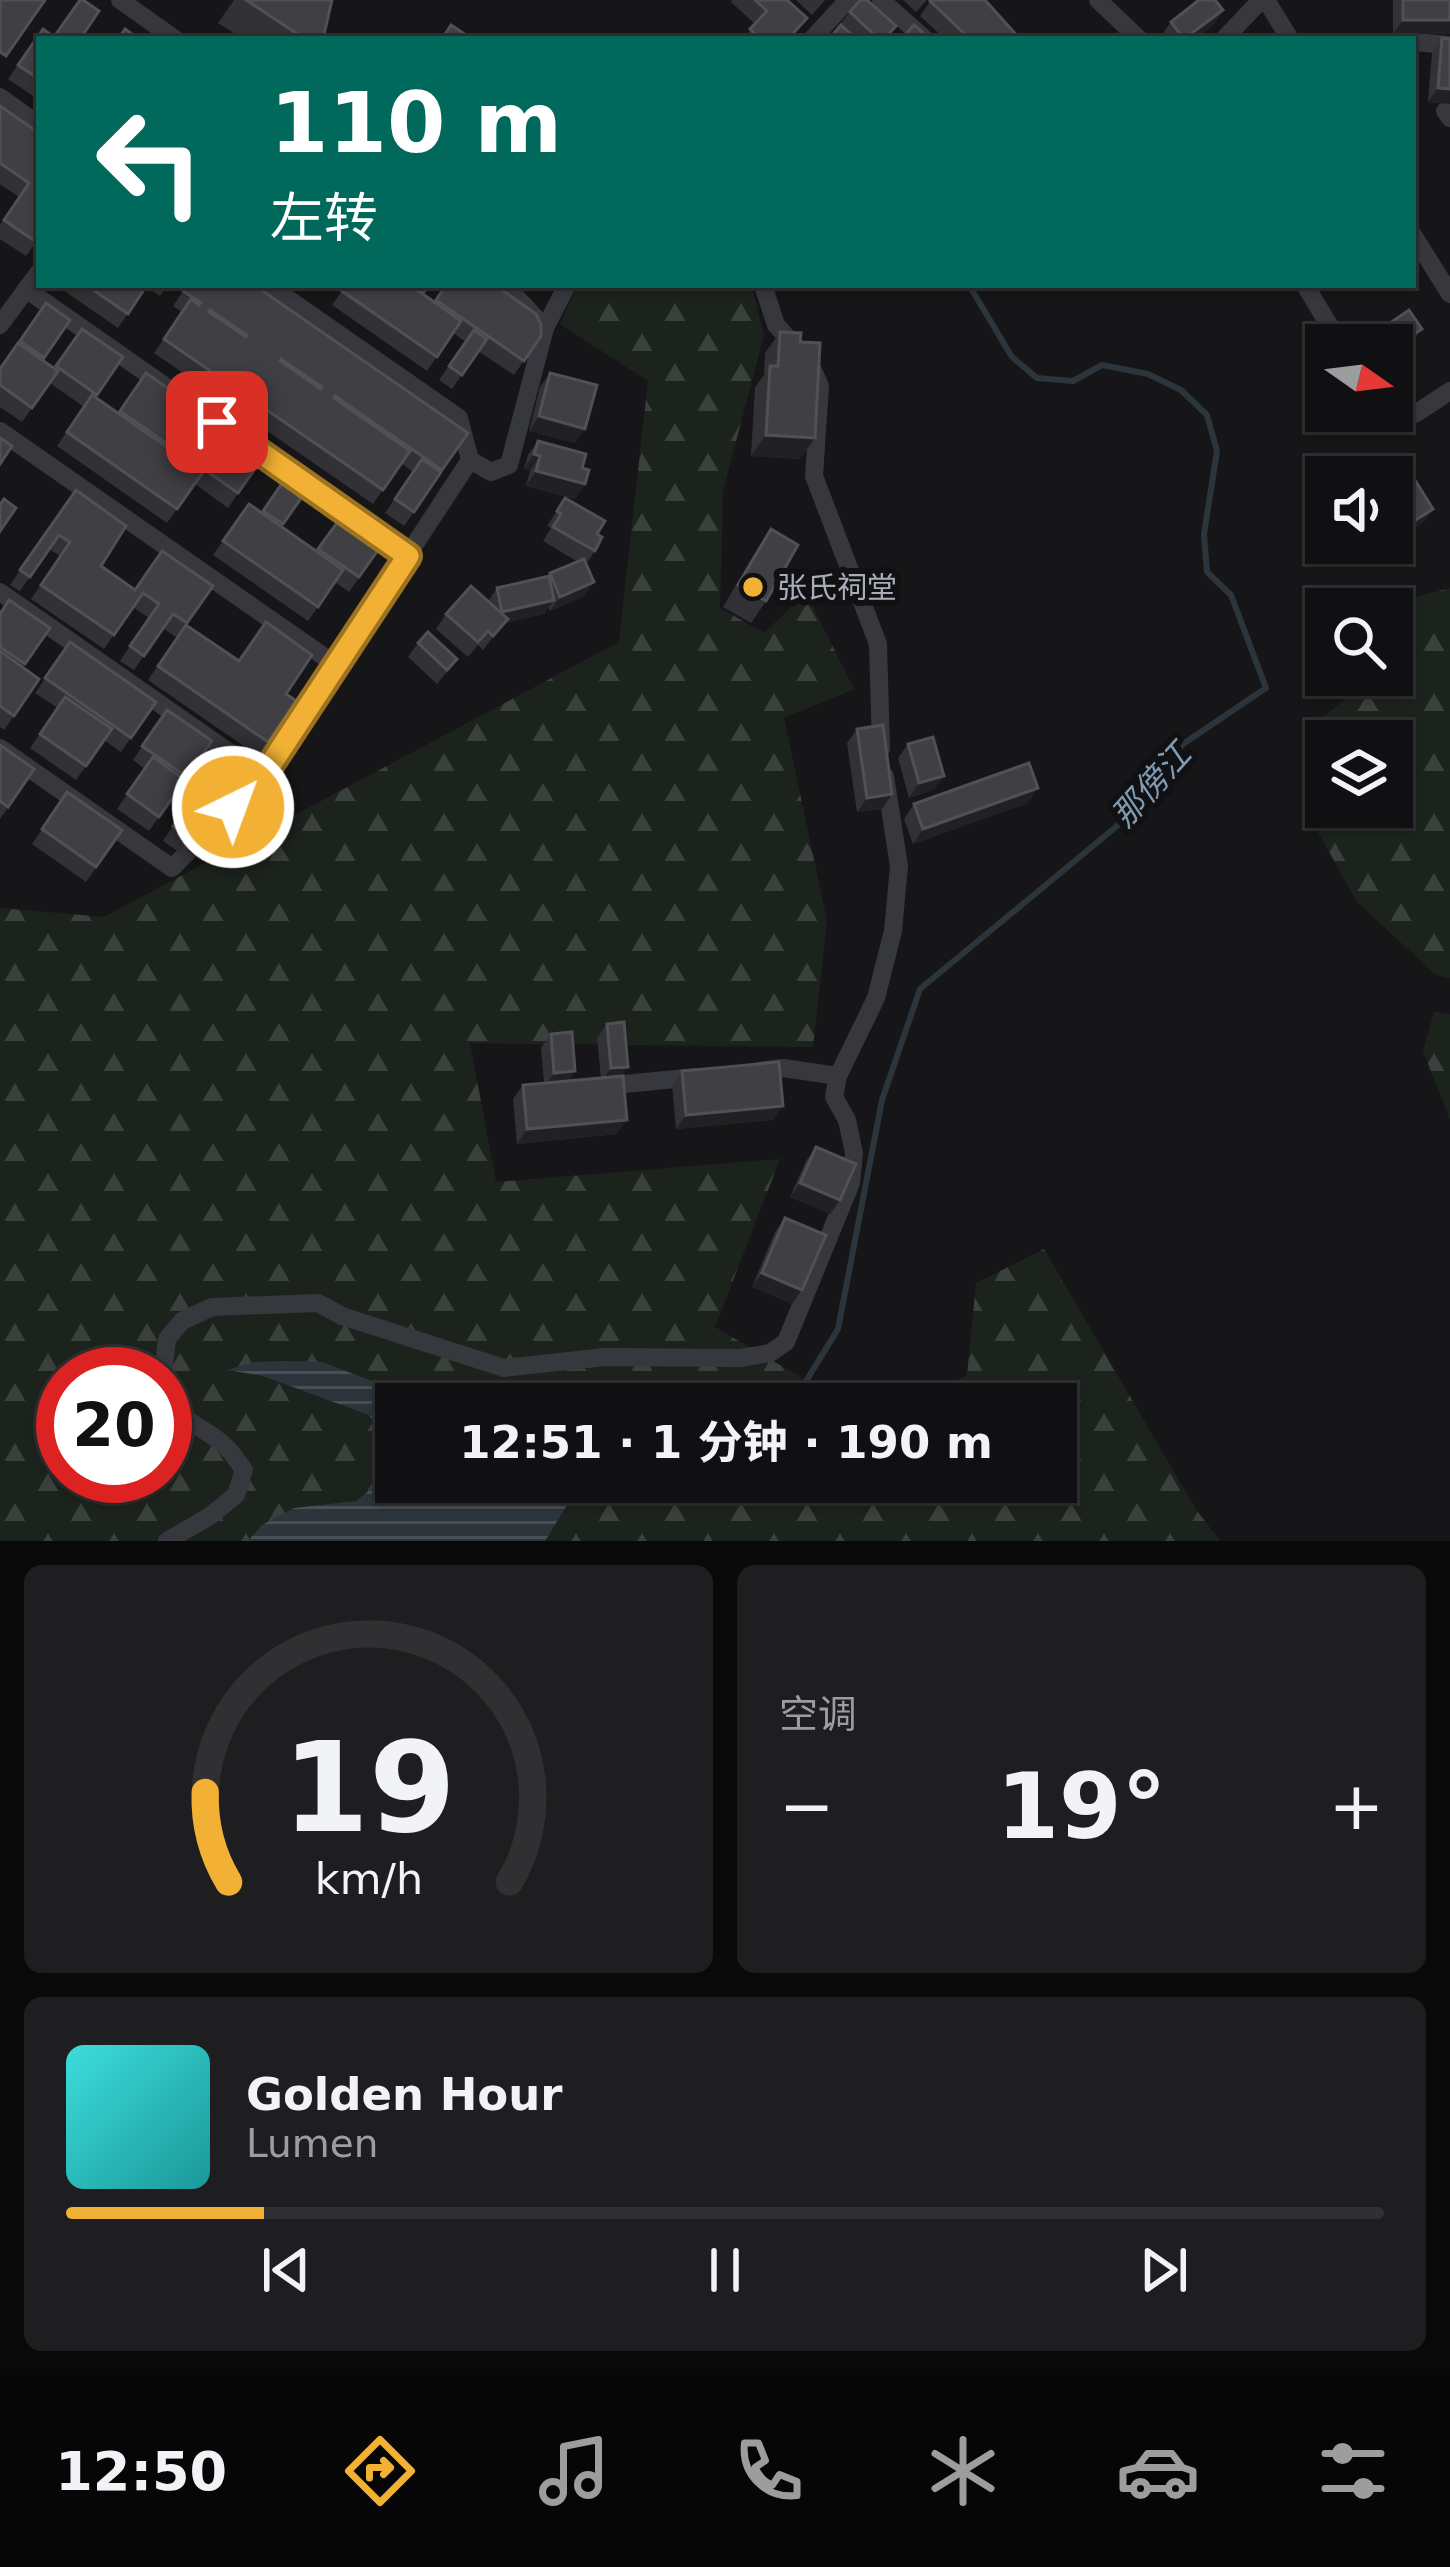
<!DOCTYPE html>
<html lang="zh">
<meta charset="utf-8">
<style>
:root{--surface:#101012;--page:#1e1e20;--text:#f1f3f6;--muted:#9c9d9f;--line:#303032;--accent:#f2b134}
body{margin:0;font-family:"DejaVu Sans","Noto Sans SC",sans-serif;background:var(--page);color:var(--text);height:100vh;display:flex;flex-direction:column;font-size:45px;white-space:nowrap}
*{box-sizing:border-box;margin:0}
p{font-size:39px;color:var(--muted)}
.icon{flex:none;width:66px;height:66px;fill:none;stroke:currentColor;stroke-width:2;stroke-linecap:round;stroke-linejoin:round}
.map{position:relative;height:1541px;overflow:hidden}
.details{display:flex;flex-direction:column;gap:24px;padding:24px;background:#09090a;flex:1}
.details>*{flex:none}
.top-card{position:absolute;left:36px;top:36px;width:1380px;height:252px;border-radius:0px;box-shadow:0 3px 9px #0004,0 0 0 3px var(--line);background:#00695c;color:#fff;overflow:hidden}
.needle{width:78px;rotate:104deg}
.buttons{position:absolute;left:1305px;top:324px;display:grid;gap:24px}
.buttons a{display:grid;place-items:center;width:108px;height:108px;border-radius:0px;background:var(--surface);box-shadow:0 3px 9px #0004,0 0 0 3px var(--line);font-size:60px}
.speed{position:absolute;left:36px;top:1347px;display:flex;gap:24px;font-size:60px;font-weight:700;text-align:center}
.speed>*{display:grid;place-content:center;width:156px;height:156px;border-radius:50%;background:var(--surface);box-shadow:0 3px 9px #0004,0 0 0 3px var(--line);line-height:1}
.speed .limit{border:18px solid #d22;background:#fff;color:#111}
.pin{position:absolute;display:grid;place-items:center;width:102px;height:102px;color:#fff;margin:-51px;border-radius:24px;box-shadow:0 6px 18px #0006}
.me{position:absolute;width:132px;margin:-66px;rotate:42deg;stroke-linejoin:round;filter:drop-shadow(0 0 9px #0008)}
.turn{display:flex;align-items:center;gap:42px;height:252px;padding:0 36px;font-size:54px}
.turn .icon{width:156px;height:156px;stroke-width:2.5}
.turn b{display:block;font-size:84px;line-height:102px}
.big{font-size:90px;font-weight:700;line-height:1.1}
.details .tile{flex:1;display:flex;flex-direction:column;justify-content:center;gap:18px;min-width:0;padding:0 42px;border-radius:18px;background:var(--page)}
.details .dial{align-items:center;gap:0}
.dial svg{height:312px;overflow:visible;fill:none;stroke:var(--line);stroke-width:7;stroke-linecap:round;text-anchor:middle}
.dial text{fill:var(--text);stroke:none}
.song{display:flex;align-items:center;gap:36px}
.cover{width:144px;height:144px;border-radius:18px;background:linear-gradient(135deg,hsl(180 70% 55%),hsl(180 70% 35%))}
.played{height:12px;border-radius:6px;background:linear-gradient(90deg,var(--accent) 15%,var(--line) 15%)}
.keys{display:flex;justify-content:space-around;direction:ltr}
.heat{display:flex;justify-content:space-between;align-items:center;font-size:66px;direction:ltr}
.details .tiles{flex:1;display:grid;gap:24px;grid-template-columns:1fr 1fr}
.tile:last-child{grid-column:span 2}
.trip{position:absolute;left:375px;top:1383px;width:702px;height:120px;border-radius:0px;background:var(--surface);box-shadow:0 3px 9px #0004,0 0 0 3px var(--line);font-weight:700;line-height:120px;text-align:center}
.dock{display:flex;height:192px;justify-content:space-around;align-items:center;background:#060607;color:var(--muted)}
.dock .icon{width:84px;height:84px}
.dock .selected{color:var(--accent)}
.dock b{font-size:54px;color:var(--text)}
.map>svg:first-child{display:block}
.forest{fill:url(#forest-firs);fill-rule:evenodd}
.water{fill:url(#water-rules)}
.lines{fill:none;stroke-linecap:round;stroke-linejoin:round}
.stream{stroke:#2c353c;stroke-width:6}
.minor{stroke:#37383d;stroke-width:18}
.wall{fill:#323236}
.shaded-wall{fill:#212124}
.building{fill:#3f3f44;stroke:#4f5156;stroke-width:3;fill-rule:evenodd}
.route-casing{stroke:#9d7322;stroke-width:30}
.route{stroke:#f2b134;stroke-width:21}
.poi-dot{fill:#f2b134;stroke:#111113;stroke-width:4.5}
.labels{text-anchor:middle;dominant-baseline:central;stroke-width:12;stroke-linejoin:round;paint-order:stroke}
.poi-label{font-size:30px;fill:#a8adb8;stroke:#111113;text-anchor:start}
.water-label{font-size:33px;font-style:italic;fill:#7f9bb3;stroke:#111113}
</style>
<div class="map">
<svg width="1450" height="1541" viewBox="0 0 1450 1541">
<defs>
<pattern id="forest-firs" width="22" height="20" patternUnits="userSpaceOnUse" patternTransform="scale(3)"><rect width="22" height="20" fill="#1c231d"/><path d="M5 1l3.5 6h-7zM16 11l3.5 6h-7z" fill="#3a403c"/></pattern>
<pattern id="water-rules" width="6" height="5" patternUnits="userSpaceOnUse" patternTransform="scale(3)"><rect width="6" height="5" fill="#2c353c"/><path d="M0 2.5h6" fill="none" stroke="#485056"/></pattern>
</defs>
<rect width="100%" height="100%" fill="#161618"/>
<g class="forest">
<path d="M577,285H751L764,335L723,491L720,608L764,633L806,593L854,689L784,718L827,921L813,1047L470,1043L496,1182L780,1159L715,1327L814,1385L811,1404H396V1482H1056V1404H916L967,1375L976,1283L1044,1249L1195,1508L1220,1541H0V908L104,917L619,642L648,381L560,324ZM63,1374H165V1476H63Z"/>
<path d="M1450,588V978L1436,975L1357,902L1308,814L1305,731L1355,692L1359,675H1392V609H1382L1383,606ZM1326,741H1392V807H1326Z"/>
<path d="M1434,1012L1450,1014V1120L1423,1051Z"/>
</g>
<path class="water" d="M286,1361L322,1362L433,1404H396V1482H590L575,1492L545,1541H248L262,1525L294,1508L356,1501L383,1480L394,1461L392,1442L369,1415L263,1376L227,1370L254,1362Z"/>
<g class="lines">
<path class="stream" d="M792,1404L838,1329L882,1100L920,989L1117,826L1183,744L1266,688L1231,595L1207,572L1204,534L1217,451L1207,415L1181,390L1148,374L1102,365L1073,381L1037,378L1012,357L969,285"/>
<g class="minor">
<path d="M120,0L175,39"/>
<path d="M881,0L925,39"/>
<path d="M1098,0L1139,39"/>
<path d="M1266,0L1290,39"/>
<path d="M812,39L848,0"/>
<path d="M1224,39L1261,0"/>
<path d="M1413,42L1450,45"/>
<path d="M0,97L39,125"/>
<path d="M1445,111L1450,118"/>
<path d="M1413,235L1450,294"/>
<path d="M268,285L459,418L470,460L491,472L509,465L545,328"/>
<path d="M505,285L545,328L567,285"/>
<path d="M763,285L776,325L809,361L820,386L814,476L878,644L881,749"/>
<path d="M1305,285L1341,345"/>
<path d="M26,289L408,556"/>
<path d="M0,325L39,272"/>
<path d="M1392,410L1415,414L1450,391"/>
<path d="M0,431L336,665"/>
<path d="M0,592L263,776"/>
<path d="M0,748L172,868L263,776L470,460"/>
<path d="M759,1071L783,1068L838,1076"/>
<path d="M604,1086L696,1077"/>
<path d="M163,1374L167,1339L182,1321L212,1307L318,1303L342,1316L504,1368L605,1357L740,1358L770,1353L786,1342L851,1183L854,1153L847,1120L834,1097L838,1076L876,998L893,931L899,866L885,776"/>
<path d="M165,1394C177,1421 204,1426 225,1446C232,1452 238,1462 244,1470L236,1495L210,1516L167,1541"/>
</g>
</g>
<g class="wall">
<path d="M234,0H332L323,39H243L218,23Z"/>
<path d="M732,0H787L807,18L790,39H744L755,24L731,2Z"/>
<path d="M796,0H825L812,15Z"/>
<path d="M903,0H927L916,12Z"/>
<path d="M931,0L1020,39H945L920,16Z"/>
<path d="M1393,0H1450L1393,34Z"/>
<path d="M1223,10L1213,25L1195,39H1163L1161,36L1171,22Z"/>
<path d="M850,12L896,26L889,36V39H828Z"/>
<path d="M43,29L54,37L80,39H39V100L8,79Z"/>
<path d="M1442,38L1450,39V104L1428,102L1432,53Z"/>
<path d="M0,106L39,133V238L26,256L0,239V225L19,197L0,184Z"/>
<path d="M63,285H168L160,296L146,287L118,328L60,288Z"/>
<path d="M187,285L468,433L404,526L385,513L413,472L401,463L373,504L154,353L182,312L173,306Z"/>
<path d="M346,285H429L423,294L434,302L446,285L541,336L514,375L478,351L452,389L439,380L466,342L453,333L427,371L332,305Z"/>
<path d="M46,303L70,320L42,360L55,368L82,329L123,357L96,397L118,413L146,373L264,456L228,508L195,484L167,523L57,446L84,407L50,383L22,422L0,407V369Z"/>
<path d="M780,332L800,342L815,438L800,459L751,456L755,387L764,375L765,353Z"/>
<path d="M1374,334L1412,343L1366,345Z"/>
<path d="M1326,367V411H1352L1325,429L1301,392L1311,377Z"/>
<path d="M550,373L575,443L529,431L540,387Z"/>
<path d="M538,441L585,484L575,499L526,486L530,471L524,469L528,455Z"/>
<path d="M289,473L309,487L281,526L317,551L345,512L385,540L349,592L335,582L308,621L213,555L249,504L262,513Z"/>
<path d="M76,490L101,566L135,590L213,586L177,638L163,628L134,670L120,661L149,618L133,607L104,649L31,599L60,556L49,549L20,591L10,585Z"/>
<path d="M565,498L597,534L595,551L586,564L594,582L584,596L550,611L548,608L544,614L505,623L483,650L478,645L468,657L436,629L446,614L488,601L497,588L548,576L550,573L578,562L543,541L551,528L547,526Z"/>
<path d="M771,529L766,601L751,623L723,607L756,551Z"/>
<path d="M1372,543H1392L1378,552Z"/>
<path d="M0,614L50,628L23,667L39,679L4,730L0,727Z"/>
<path d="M186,625L296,701L258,756L148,680Z"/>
<path d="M70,642L156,702L121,752L104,740L76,780L30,748L58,708L35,693Z"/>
<path d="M418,643L457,659L437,684L408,657Z"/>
<path d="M167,710L212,741L149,831L117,809L145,769L133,760Z"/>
<path d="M857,729L892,794L882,809L857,812L847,743Z"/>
<path d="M908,744L934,790L909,798L898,758Z"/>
<path d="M0,745L34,769L0,819Z"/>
<path d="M198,789L214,800L179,852L163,841Z"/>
<path d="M67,792L122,830L86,882L32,844Z"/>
<path d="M1028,803L913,844L904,819L914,804Z"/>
<path d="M607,1024L621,1076L617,1134L517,1144L513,1099L523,1085L544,1083L541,1048L551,1034L575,1071L569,1081L601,1078L597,1038Z"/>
<path d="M682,1071L783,1106L773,1120L676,1129L672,1085Z"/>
<path d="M816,1147L840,1200L830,1214L790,1197L806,1161Z"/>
<path d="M785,1218L792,1304L752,1287L775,1232Z"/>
</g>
<g class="shaded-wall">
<path d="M1223,10L1213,25L1195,39H1186Z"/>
<path d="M1403,20H1450V34H1393Z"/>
<path d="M1438,88L1450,89V104L1428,102Z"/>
<path d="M1422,329L1412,343L1392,356V348Z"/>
<path d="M1340,411H1352L1325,429L1335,415Z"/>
<path d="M539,416L585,429L575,443L529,431Z"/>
<path d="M766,435L815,438L800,459L751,456Z"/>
<path d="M534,454L540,456L530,471L524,469Z"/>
<path d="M536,471L585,484L575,499L526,486Z"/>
<path d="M1433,509L1423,523L1392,543V535Z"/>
<path d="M594,582L584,596L550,611L560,597Z"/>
<path d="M554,600L544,614L505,623L483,650L493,636L502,612Z"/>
<path d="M944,776L934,790L909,798L919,783Z"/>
<path d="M1038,788L1028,803L913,844L923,829Z"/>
<path d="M892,794L882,809L857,812L867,798Z"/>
<path d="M628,1067L618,1081L601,1082L611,1068Z"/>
<path d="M575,1071L565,1086L544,1088L554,1073Z"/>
<path d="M783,1106L773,1120L676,1129L686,1115Z"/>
<path d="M627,1120L617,1134L517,1144L527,1129Z"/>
<path d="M800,1183L840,1200L830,1214L790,1197Z"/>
<path d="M762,1273L802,1290L792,1304L752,1287Z"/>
</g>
<g class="building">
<path d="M0,0H45L6,56L0,52Z"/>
<path d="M80,0H83L99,11L80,39H39V79L18,65L43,29L54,37Z"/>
<path d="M246,0H332L323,39H305Z"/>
<path d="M755,0H787L807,18L788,39H761L750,29L767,11Z"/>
<path d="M860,0H867L896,26L884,39H879L850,12Z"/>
<path d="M931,0H985L1020,39H970L930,1Z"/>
<path d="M1199,0H1215L1223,10L1184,39L1171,22Z"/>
<rect x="1403" y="0" width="47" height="20"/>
<path d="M451,25L472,39H442Z"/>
<path d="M841,25L856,39H829Z"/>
<path d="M914,25L930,39H901Z"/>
<path d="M125,29L139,39H118Z"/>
<path d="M1442,38L1450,39V89L1438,88Z"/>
<path d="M0,106L39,133V238L36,242L4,220L29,183L0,163Z"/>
<path d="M86,285H147L128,314Z"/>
<path d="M188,285H254L468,433L442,470L335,396L334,398L410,451L383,490L164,339L191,299L199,305L201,303L183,291ZM210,310L247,335L246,337L209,312ZM281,359L322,387L321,389L280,361Z"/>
<path d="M346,285H410L461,321L437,357L342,291Z"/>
<path d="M414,285H429L424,292Z"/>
<path d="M446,285H495L536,314L541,324V336L524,361L436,300Z"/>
<path d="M46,303L70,320L44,358L20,341Z"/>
<path d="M1409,310L1422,329L1392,348V345H1381L1374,334Z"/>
<path d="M82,329L123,357L97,395L56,366Z"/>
<path d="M474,330L487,339L462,375L449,366Z"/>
<path d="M780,332L801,333L800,342L820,343L815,438L766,435L770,366H778Z"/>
<path d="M18,343L58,371L32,408L0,385V369Z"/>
<path d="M1326,367V401L1311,377Z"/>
<path d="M146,373L264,456L238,493L120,411Z"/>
<path d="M550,373L597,385L585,429L539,416Z"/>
<path d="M92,395L203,472L177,509L67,432Z"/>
<path d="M0,438L12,446L0,464Z"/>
<path d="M538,441L586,454L582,468L589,470L585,484L536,471L540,456L534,454Z"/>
<path d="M422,459L441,472L414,512L395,499Z"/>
<path d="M1410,472L1433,509L1392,535V484Z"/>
<path d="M289,473L309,487L283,524L263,511Z"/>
<path d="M76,490L126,526L101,566L135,590L162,551L213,586L187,623L173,614L144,656L130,646L159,604L143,593L114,635L41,585L70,542L59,535L30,577L20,570Z"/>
<path d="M565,498L605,521L597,534L602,537L595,551L553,527L561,514L557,511Z"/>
<path d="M4,499L16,508L0,531V505Z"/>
<path d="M249,504L343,570L318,607L223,541Z"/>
<path d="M345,512L385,540L359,577L318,549Z"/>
<path d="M771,529L798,545L766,601L738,585Z"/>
<path d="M584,559L594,582L560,597L550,573Z"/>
<path d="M549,576L554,600L502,612L497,588Z"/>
<path d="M471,586L508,619L493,636L488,631L478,642L446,614Z"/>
<path d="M9,600L50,628L25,664L0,647V614Z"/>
<path d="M266,622L312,655L286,694L296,701L268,742L158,666L186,625L239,661Z"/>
<path d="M428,632L457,659L447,670L418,643Z"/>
<path d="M70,642L156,702L131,738L45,678Z"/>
<path d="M0,651L39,679L14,716L0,706Z"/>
<path d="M65,697L112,729L86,766L40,734Z"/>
<path d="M167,710L212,741L187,777L142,746Z"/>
<path d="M883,725L892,794L867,798L857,729Z"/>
<path d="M933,737L944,776L919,783L908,744Z"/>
<path d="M0,745L34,769L8,807L0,801Z"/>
<path d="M153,757L185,780L159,817L127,794Z"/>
<path d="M1029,763L1038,788L923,829L914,804Z"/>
<path d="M198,789L214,800L189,837L173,826Z"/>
<path d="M67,792L122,830L96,867L42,829Z"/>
<path d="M624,1022L628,1067L611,1068L607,1024Z"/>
<path d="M572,1032L575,1071L554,1073L551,1034Z"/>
<path d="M779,1062L783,1106L686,1115L682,1071Z"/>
<path d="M623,1076L627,1120L527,1129L523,1085Z"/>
<path d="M816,1147L856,1164L840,1200L800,1183Z"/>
<path d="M785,1218L826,1235L802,1290L762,1273Z"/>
</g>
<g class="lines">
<g class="route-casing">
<path id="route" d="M217,422L408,556L263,776L233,807"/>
</g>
<use href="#route" class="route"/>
</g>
<circle class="poi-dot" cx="753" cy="587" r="12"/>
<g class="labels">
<g class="poi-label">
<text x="777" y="587">张氏祠堂</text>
</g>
<g class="water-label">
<text transform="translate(1151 785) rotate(-48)">那傍江</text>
</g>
</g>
</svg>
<div class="buttons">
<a><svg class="needle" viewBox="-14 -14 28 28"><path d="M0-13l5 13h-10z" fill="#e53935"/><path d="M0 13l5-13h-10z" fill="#9c9d9f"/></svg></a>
<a><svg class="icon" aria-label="sound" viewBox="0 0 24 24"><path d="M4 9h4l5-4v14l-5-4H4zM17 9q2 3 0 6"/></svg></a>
<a><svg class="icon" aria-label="search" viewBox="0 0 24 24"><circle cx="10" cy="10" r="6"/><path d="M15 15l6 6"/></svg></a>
<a><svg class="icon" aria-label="layers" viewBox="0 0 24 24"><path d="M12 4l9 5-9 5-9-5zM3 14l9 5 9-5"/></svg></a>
</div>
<div class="speed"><div class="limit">20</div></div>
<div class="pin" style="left:217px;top:422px;background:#d93025"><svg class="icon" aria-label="arrive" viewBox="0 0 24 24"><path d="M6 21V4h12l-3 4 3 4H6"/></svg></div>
<svg class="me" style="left:233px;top:807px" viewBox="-20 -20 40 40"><circle r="17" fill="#f2b134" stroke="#fff" stroke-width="3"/><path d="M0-11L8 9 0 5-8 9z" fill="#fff"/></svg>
<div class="trip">12:51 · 1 分钟 · 190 m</div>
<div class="top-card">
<div class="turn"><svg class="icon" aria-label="left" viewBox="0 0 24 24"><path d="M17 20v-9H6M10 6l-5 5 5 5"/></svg><div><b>110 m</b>左转</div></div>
</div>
</div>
<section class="details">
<div class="tiles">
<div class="tile dial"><svg viewBox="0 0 100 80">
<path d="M14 69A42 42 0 1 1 86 69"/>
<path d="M14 69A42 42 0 0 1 8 46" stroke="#f2b134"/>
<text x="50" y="56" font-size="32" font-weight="700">19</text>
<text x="50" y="72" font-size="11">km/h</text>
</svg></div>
<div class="tile"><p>空调</p>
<div class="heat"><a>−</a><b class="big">19°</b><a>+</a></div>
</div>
<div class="tile">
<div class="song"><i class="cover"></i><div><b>Golden Hour</b><p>Lumen</p></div></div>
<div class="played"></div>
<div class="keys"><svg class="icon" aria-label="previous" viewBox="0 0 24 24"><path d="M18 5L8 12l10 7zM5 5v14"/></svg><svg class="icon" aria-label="pause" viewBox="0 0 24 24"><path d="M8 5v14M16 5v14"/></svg><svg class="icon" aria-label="next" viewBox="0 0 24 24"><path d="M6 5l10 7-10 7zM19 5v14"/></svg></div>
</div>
</div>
</section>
<nav class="dock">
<b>12:50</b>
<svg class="icon selected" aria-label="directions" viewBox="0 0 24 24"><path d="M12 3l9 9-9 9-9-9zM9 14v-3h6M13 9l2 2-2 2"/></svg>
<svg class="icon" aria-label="music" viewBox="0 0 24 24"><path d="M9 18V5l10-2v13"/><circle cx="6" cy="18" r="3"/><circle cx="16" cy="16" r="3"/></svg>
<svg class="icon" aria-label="phone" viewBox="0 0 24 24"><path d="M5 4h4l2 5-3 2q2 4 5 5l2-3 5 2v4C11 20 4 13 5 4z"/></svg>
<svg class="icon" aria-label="climate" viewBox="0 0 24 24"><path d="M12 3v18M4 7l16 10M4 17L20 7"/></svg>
<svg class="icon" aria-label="car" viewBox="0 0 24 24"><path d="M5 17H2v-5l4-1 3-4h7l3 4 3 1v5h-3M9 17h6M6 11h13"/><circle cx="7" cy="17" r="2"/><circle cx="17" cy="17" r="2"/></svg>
<svg class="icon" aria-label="filters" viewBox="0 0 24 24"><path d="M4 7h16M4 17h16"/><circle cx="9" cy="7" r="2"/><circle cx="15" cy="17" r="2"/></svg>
</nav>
